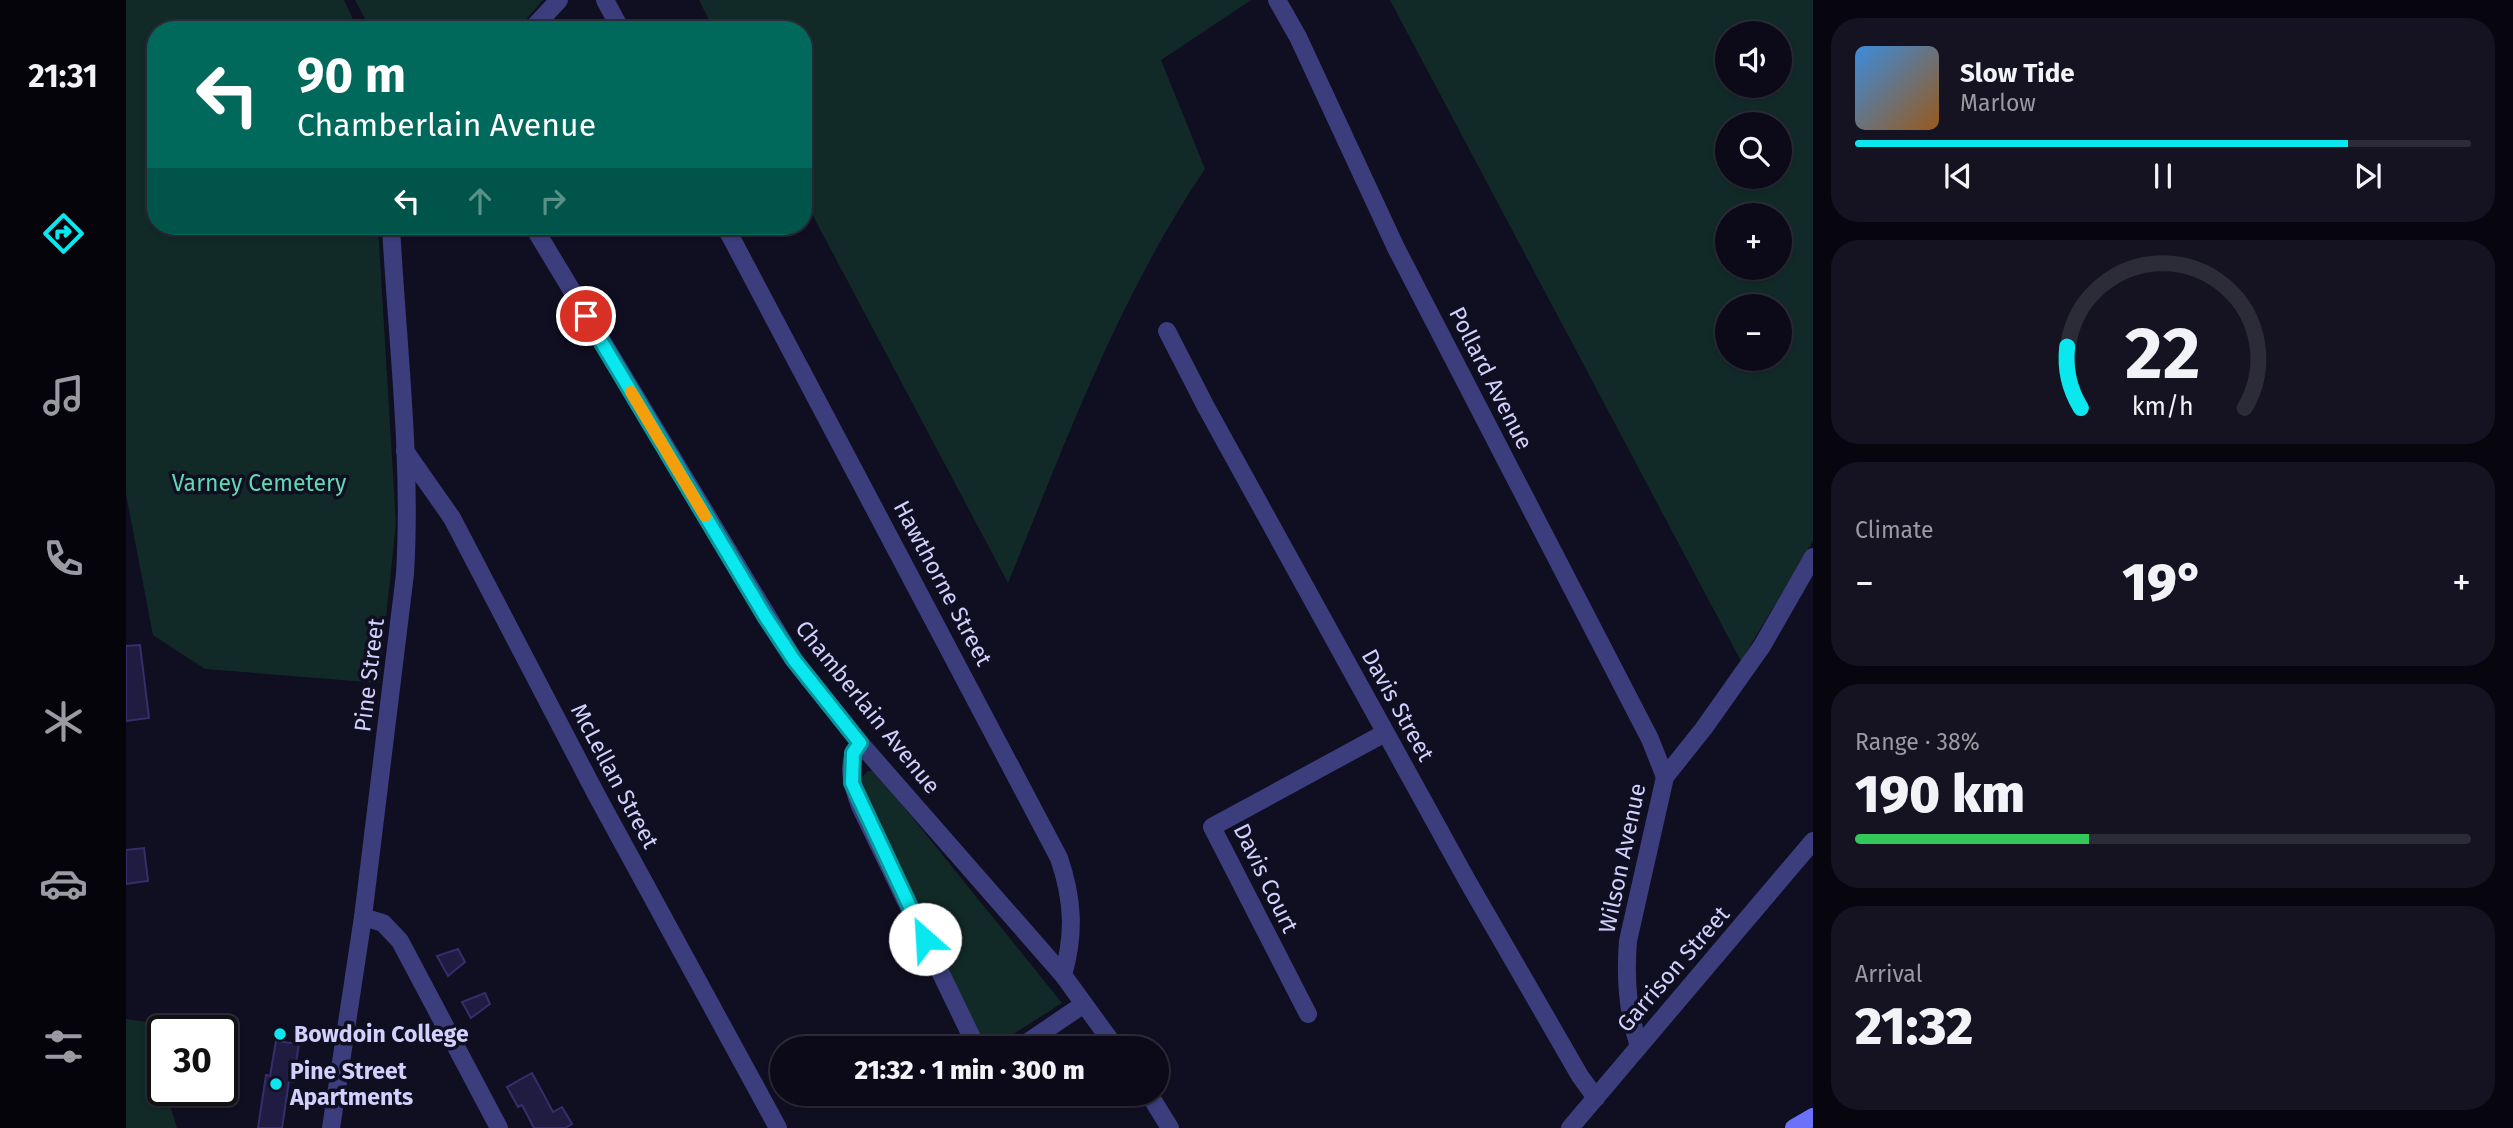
<!DOCTYPE html>
<meta charset="utf-8">
<style>
:root{--surface:#0c0a19;--page:#151322;--text:#f1f3f6;--muted:#9a9aa2;--line:#2c2b38;--accent:#0ae7ee}
body{margin:0;font-family:"Fira Sans",sans-serif;background:var(--page);color:var(--text);height:100vh;display:flex;flex-direction:column;font-size:26px;white-space:nowrap}
*{box-sizing:border-box;margin:0}
p{font-size:23px;color:var(--muted)}
.icon{flex:none;width:38px;height:38px;fill:none;stroke:currentColor;stroke-width:2;stroke-linecap:round;stroke-linejoin:round}
.map{position:relative;flex:1;overflow:hidden}
.panel{display:flex;flex-direction:column;gap:18px;padding:18px;background:#07060e;width:700px}
.panel>*{flex:none}
.banner{position:absolute;left:21px;top:21px;width:665px;height:214px;border-radius:28px;box-shadow:0 2px 5px #0004,0 0 0 2px var(--line);background:#00695c;color:#fff;overflow:hidden}
.controls{position:absolute;left:1589px;top:21px;display:grid;gap:14px}
.controls a{display:grid;place-items:center;width:77px;height:77px;border-radius:50%;background:var(--surface);box-shadow:0 2px 5px #0004,0 0 0 2px var(--line);font-size:35px}
.speed{position:absolute;left:21px;top:1015px;display:flex;gap:14px;font-size:35px;font-weight:700;text-align:center}
.speed>*{display:grid;place-content:center;width:91px;height:91px;border-radius:50%;background:var(--surface);box-shadow:0 2px 5px #0004,0 0 0 2px var(--line);line-height:1}
.speed .limit{border:4px solid #111;border-radius:10px;background:#fff;color:#111}
.pin{position:absolute;display:grid;place-items:center;width:60px;height:60px;color:#fff;margin:-30px;border:4px solid #fff;border-radius:50%;box-shadow:0 2px 7px #0007}
.me{position:absolute;width:77px;margin:-38px;rotate:334deg;stroke-linejoin:round;filter:drop-shadow(0 0 5px #0008)}
.turn{display:flex;align-items:center;gap:24px;height:147px;padding:0 35px;font-size:32px}
.turn .icon{width:91px;height:91px;stroke-width:2.5}
.turn b{display:block;font-size:49px;line-height:60px}
.lanes{display:flex;align-items:center;height:66px;padding:0 35px;background:#0003;justify-content:center;gap:35px;direction:ltr}
.lanes .off{opacity:.35}
.big{font-size:52px;font-weight:800;line-height:1.1}
.panel .card{flex:1;display:flex;flex-direction:column;justify-content:center;gap:10px;min-width:0;padding:0 24px;border-radius:28px;background:var(--page)}
.panel .dial{align-items:center;gap:0}
.dial svg{height:182px;overflow:visible;fill:none;stroke:var(--line);stroke-width:7;stroke-linecap:round;text-anchor:middle}
.dial text{fill:var(--text);stroke:none}
.song{display:flex;align-items:center;gap:21px}
.cover{width:84px;height:84px;border-radius:10px;background:linear-gradient(135deg,hsl(210 70% 55%),hsl(30 70% 35%))}
.played{height:7px;border-radius:4px;background:linear-gradient(90deg,var(--accent) 80%,var(--line) 80%)}
.keys{display:flex;justify-content:space-around;direction:ltr}
.heat{display:flex;justify-content:space-between;align-items:center;font-size:38px;direction:ltr}
.charge{height:10px;border-radius:5px;background:linear-gradient(90deg,#34c759 38%,var(--line) 0)}
.trip{position:absolute;left:644px;top:1036px;width:399px;height:70px;border-radius:35px;background:var(--surface);box-shadow:0 2px 5px #0004,0 0 0 2px var(--line);font-weight:800;line-height:70px;text-align:center}
main{display:flex;flex:1;min-height:0}
.tab-bar{display:flex;flex-direction:column;width:126px;justify-content:space-around;align-items:center;background:#05040a;color:var(--muted)}
.tab-bar .icon{width:49px;height:49px}
.tab-bar .on{color:var(--accent)}
.tab-bar b{font-size:32px;color:var(--text)}
.map>svg:first-child{display:block}
.green{fill:#112a28;fill-rule:evenodd}
.building{fill:#201b41;stroke:#362e6c;stroke-width:2}
.lines{fill:none;stroke-linecap:round;stroke-linejoin:round}
.street{stroke:#3b3d7d;stroke-width:18}
.secondary{stroke:#6b71f9;stroke-width:18}
.route-casing{stroke:#06969b;stroke-width:18}
.route{stroke:#0ae7ee;stroke-width:12}
.slow{stroke:#f59e0b;stroke-width:12}
.poi-dot{fill:#0ae7ee;stroke:#100e21;stroke-width:2.5}
.labels{text-anchor:middle;dominant-baseline:central;stroke-width:7;stroke-linejoin:round;paint-order:stroke}
.street-label{font-size:23px;fill:#d2d0fd;stroke:#100e21}
.park-label{font-size:23px;fill:#5fd9b2;stroke:#100e21}
.poi-label{font-size:23px;font-weight:bold;fill:#d2d0fd;stroke:#100e21;text-anchor:start}
</style>
<main>
<nav class="tab-bar">
<b>21:31</b>
<svg class="icon on" aria-label="directions" viewBox="0 0 24 24"><path d="M12 3l9 9-9 9-9-9zM9 14v-3h6M13 9l2 2-2 2"/></svg>
<svg class="icon" aria-label="music" viewBox="0 0 24 24"><path d="M9 18V5l10-2v13"/><circle cx="6" cy="18" r="3"/><circle cx="16" cy="16" r="3"/></svg>
<svg class="icon" aria-label="phone" viewBox="0 0 24 24"><path d="M5 4h4l2 5-3 2q2 4 5 5l2-3 5 2v4C11 20 4 13 5 4z"/></svg>
<svg class="icon" aria-label="climate" viewBox="0 0 24 24"><path d="M12 3v18M4 7l16 10M4 17L20 7"/></svg>
<svg class="icon" aria-label="car" viewBox="0 0 24 24"><path d="M5 17H2v-5l4-1 3-4h7l3 4 3 1v5h-3M9 17h6M6 11h13"/><circle cx="7" cy="17" r="2"/><circle cx="17" cy="17" r="2"/></svg>
<svg class="icon" aria-label="filters" viewBox="0 0 24 24"><path d="M4 7h16M4 17h16"/><circle cx="9" cy="7" r="2"/><circle cx="15" cy="17" r="2"/></svg>
</nav>
<div class="map">
<svg width="1687" height="1128" viewBox="0 0 1687 1128">
<rect width="100%" height="100%" fill="#100e21"/>
<g class="green">
<path d="M0,0H218L232,30H30V226H252L270,524L253,683L79,669L27,635L0,494Z"/>
<path d="M229,0H417L391,30H245Z"/>
<path d="M573,0H1125L1035,60L1079,169C993,296 940,441 882,583L677,197V30H588Z"/>
<path d="M1264,0H1687V541L1615,661ZM1601,33H1654V86H1601ZM1601,124H1654V177H1601ZM1601,215H1654V268H1601ZM1601,306H1654V359H1601Z"/>
<path d="M748,770L936,1003L869,1046L860,1047L857,1044L741,807L735,778L742,771Z"/>
<path d="M0,1019L28,1023L37,1034V1090H45L43,1102L51,1128H0Z"/>
</g>
<g class="building">
<path d="M14,645L23,718L0,721V646Z"/>
<path d="M18,848L22,881L0,884V850Z"/>
<path d="M332,949L339,962L322,976L311,956Z"/>
<path d="M359,993L364,1004L345,1018L336,1002Z"/>
<path d="M150,1041L173,1044L167,1082L163,1081L156,1128H132L140,1075L144,1076Z"/>
<path d="M406,1073L427,1112L436,1107L446,1124L439,1128H408L396,1105L392,1107L381,1087Z"/>
</g>
<g class="lines">
<g class="street">
<path d="M479,0L495,30"/>
<path d="M1151,0L1172,37L1270,248L1524,739L1539,777"/>
<path d="M405,30L433,0"/>
<path d="M407,226L668,660L734,743L937,975L990,1048"/>
<path d="M599,226L933,858C947,899 949,934 937,975"/>
<path d="M1041,331L1080,407L1342,882L1454,1076L1470,1098"/>
<path d="M279,451L326,518L470,794L652,1128"/>
<path d="M734,743C719,763 726,784 734,806L851,1048"/>
<path d="M237,917L257,923L274,941L373,1128"/>
<path d="M1182,1014L1086,827L1259,733"/>
<path d="M1513,1046C1501,1011 1499,977 1502,941L1539,777L1578,728L1636,646L1687,557"/>
<path d="M893,1048L958,1004"/>
<path d="M1023,1094L1044,1128"/>
<path d="M205,1128L237,917L279,574C286,458 271,341 265,226"/>
<path d="M1444,1128L1687,841"/>
</g>
<path class="secondary" d="M1668,1128L1687,1117"/>
</g>
<g class="lines">
<g class="route-casing">
<path id="route" d="M460,316L639,616L668,660L734,743L727,753L726,783L799,939"/>
</g>
<use href="#route" class="route"/>
<path class="slow" d="M505,392L579,516"/>
</g>
<g class="poi-dot">
<circle cx="154" cy="1034" r="7"/>
<circle cx="150" cy="1084" r="7"/>
</g>
<g class="labels">
<g class="street-label">
<text transform="translate(1365 378) rotate(63)">Pollard Avenue</text>
<text transform="translate(817 583) rotate(62)">Hawthorne Street</text>
<text transform="translate(243 675) rotate(-83)">Pine Street</text>
<text transform="translate(1272 705) rotate(61)">Davis Street</text>
<text transform="translate(742 707) rotate(51)">Chamberlain Avenue</text>
<text transform="translate(489 776) rotate(62)">McLellan Street</text>
<text transform="translate(1496 858) rotate(-78)">Wilson Avenue</text>
<text transform="translate(1140 878) rotate(64)">Davis Court</text>
<text transform="translate(1547 969) rotate(-49)">Garrison Street</text>
</g>
<g class="park-label">
<text x="133" y="483">Varney Cemetery</text>
</g>
<g class="poi-label">
<text x="168" y="1034">Bowdoin College</text>
<text x="164" y="1071">Pine Street<tspan x="164" dy="26">Apartments</tspan></text>
</g>
</g>
</svg>
<div class="controls">
<a><svg class="icon" aria-label="sound" viewBox="0 0 24 24"><path d="M4 9h4l5-4v14l-5-4H4zM17 9q2 3 0 6"/></svg></a>
<a><svg class="icon" aria-label="search" viewBox="0 0 24 24"><circle cx="10" cy="10" r="6"/><path d="M15 15l6 6"/></svg></a>
<a>+</a>
<a>−</a>
</div>
<div class="speed"><div class="limit">30</div></div>
<div class="pin" style="left:460px;top:316px;background:#d93025"><svg class="icon" aria-label="arrive" viewBox="0 0 24 24"><path d="M6 21V4h12l-3 4 3 4H6"/></svg></div>
<svg class="me" style="left:799px;top:939px" viewBox="-20 -20 40 40"><circle r="19" fill="#fff"/><path d="M0-13L10 11 0 6-10 11z" fill="#0ae7ee"/></svg>
<div class="trip">21:32 · 1 min · 300 m</div>
<div class="banner">
<div class="turn"><svg class="icon" aria-label="left" viewBox="0 0 24 24"><path d="M17 20v-9H6M10 6l-5 5 5 5"/></svg><div><b>90 m</b>Chamberlain Avenue</div></div>
<div class="lanes"><svg class="icon" aria-label="left" viewBox="0 0 24 24"><path d="M17 20v-9H6M10 6l-5 5 5 5"/></svg><svg class="icon off" aria-label="ahead" viewBox="0 0 24 24"><path d="M12 20V5M6 11l6-6 6 6"/></svg><svg class="icon off" aria-label="right" viewBox="0 0 24 24"><path d="M7 20v-9h11M14 6l5 5-5 5"/></svg></div>
</div>
</div>
<section class="panel">
<div class="card">
<div class="song"><i class="cover"></i><div><b>Slow Tide</b><p>Marlow</p></div></div>
<div class="played"></div>
<div class="keys"><svg class="icon" aria-label="previous" viewBox="0 0 24 24"><path d="M18 5L8 12l10 7zM5 5v14"/></svg><svg class="icon" aria-label="pause" viewBox="0 0 24 24"><path d="M8 5v14M16 5v14"/></svg><svg class="icon" aria-label="next" viewBox="0 0 24 24"><path d="M6 5l10 7-10 7zM19 5v14"/></svg></div>
</div>
<div class="card dial"><svg viewBox="0 0 100 80">
<path d="M14 69A42 42 0 1 1 86 69"/>
<path d="M14 69A42 42 0 0 1 8 42" stroke="#0ae7ee"/>
<text x="50" y="56" font-size="32" font-weight="700">22</text>
<text x="50" y="72" font-size="11">km/h</text>
</svg></div>
<div class="card"><p>Climate</p>
<div class="heat"><a>−</a><b class="big">19°</b><a>+</a></div>
</div>
<div class="card"><p>Range · 38%</p><b class="big">190 km</b><div class="charge"></div></div>
<div class="card"><p>Arrival</p><b class="big">21:32</b></div>
</section>
</main>
